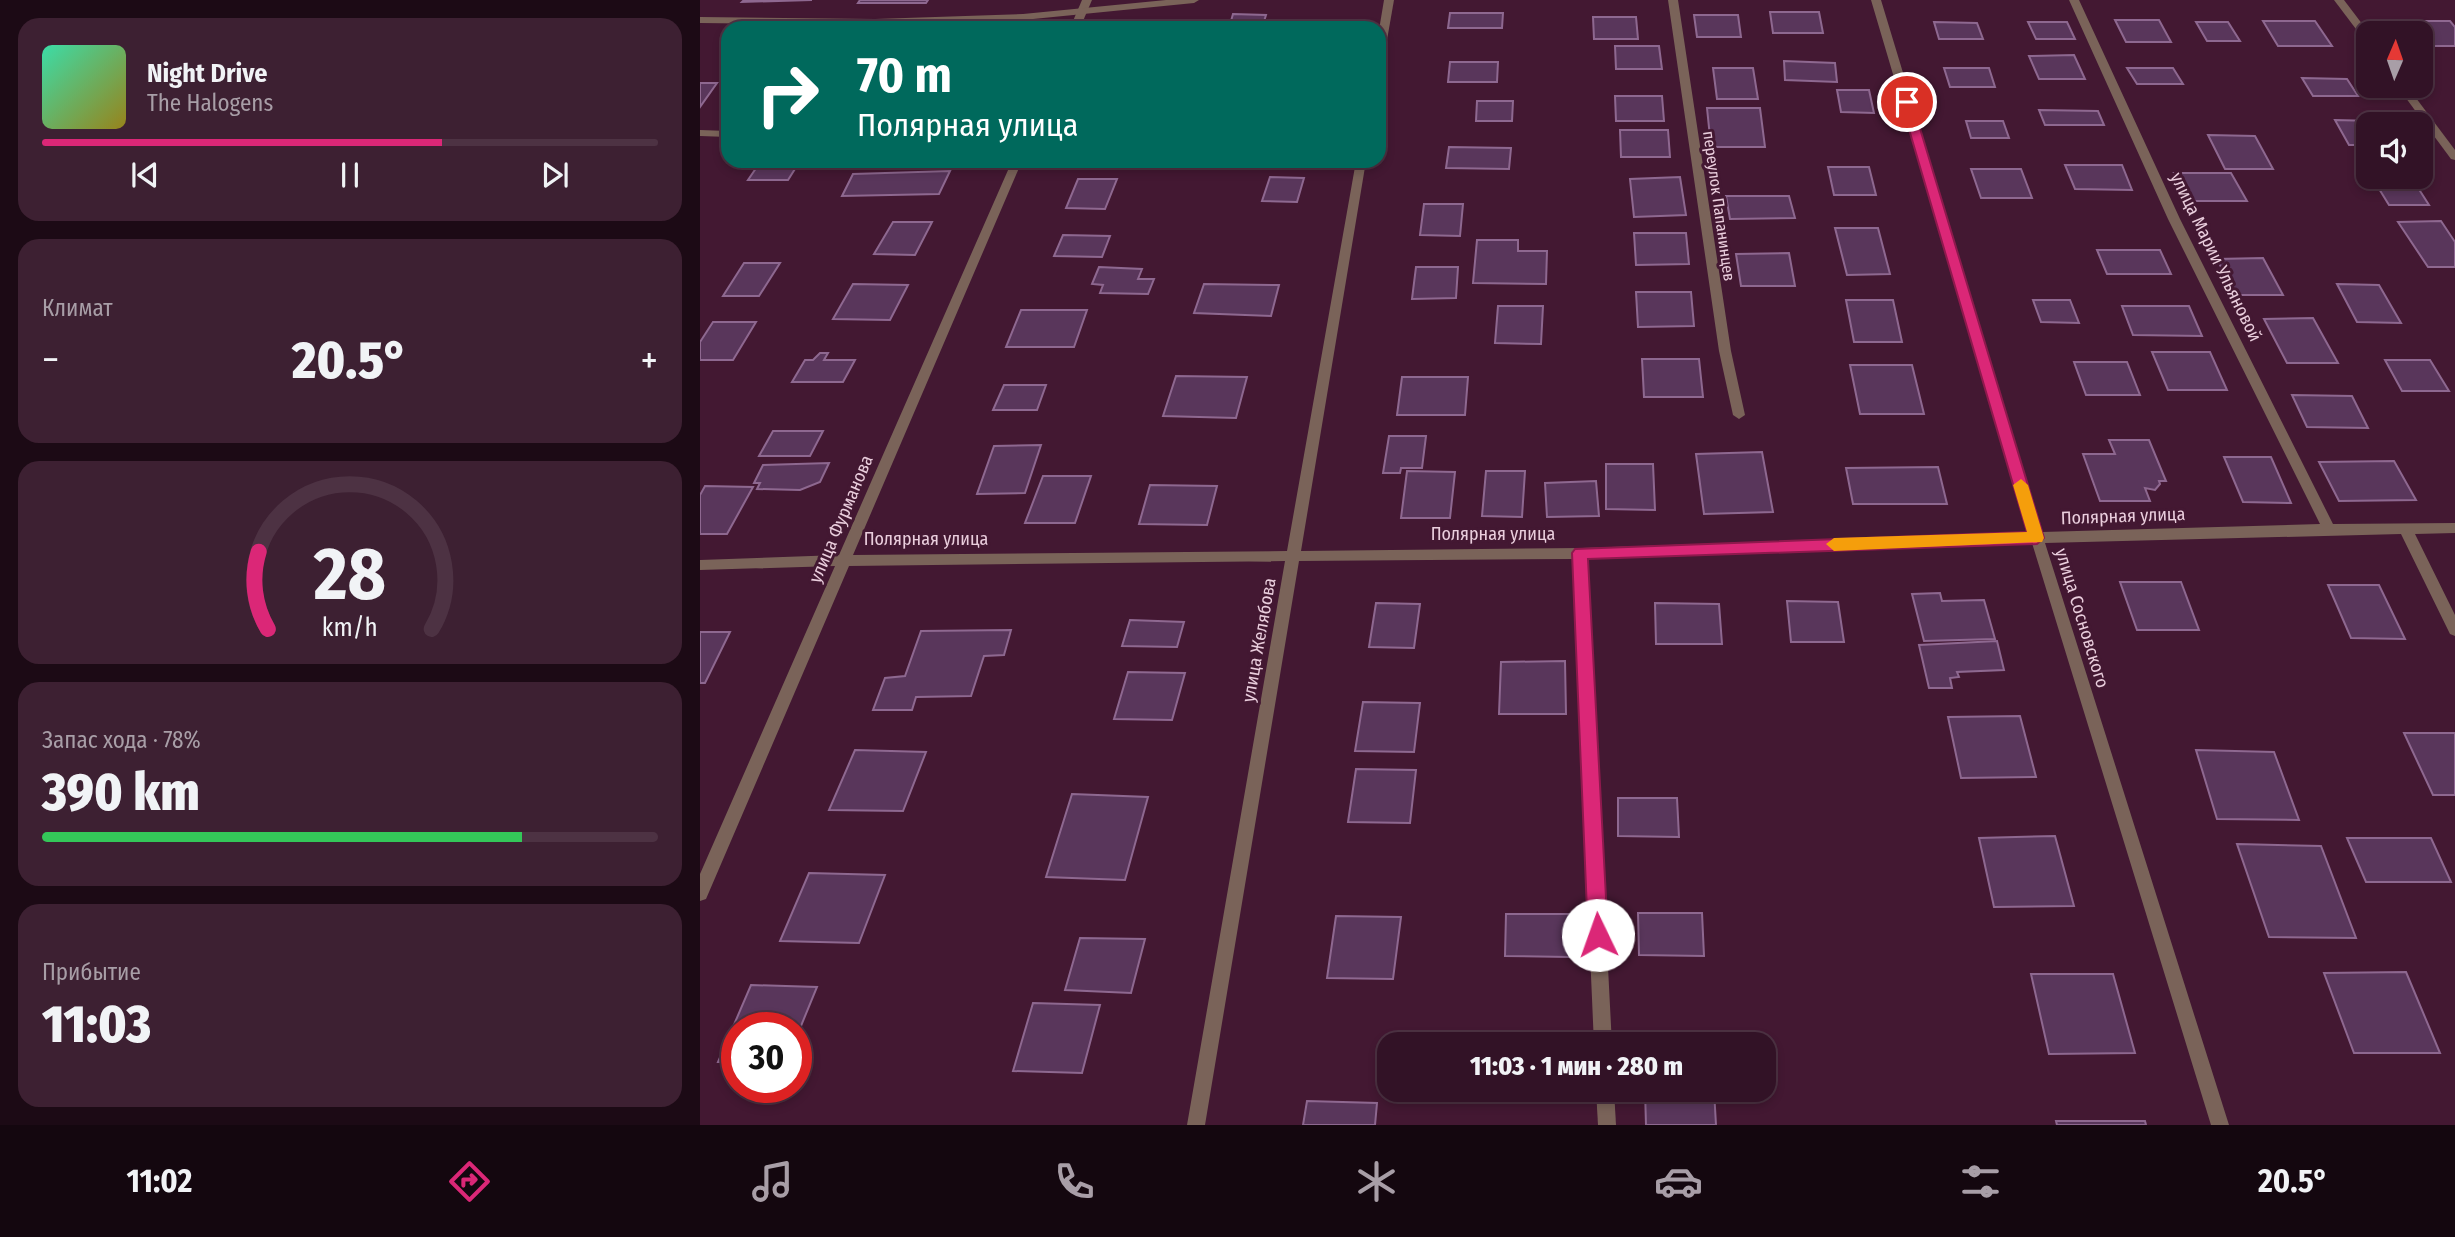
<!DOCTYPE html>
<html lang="ru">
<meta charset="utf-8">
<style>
:root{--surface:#321226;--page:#3d2032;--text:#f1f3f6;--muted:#a89ea7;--line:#4d3243;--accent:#db2777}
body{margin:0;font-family:"Fira Sans Condensed",sans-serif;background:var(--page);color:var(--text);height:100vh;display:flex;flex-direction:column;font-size:26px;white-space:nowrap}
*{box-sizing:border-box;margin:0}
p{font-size:23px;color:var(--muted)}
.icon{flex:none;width:38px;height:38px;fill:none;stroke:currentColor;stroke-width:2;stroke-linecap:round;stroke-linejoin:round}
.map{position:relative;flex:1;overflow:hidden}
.sheet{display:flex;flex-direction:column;gap:18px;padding:18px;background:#1c0a15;width:700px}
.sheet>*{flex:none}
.guide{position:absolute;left:21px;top:21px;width:665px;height:147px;border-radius:21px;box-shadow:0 4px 10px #0003,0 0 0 2px var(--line);background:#00695c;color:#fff;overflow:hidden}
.needle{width:46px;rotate:2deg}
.controls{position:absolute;left:1656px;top:21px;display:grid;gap:14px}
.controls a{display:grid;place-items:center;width:77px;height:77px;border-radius:14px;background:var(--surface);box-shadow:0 4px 10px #0003,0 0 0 2px var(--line);font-size:35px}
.speed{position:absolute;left:21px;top:1012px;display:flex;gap:14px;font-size:35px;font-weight:700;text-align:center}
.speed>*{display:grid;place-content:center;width:91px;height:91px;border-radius:50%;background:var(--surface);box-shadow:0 4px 10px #0003,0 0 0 2px var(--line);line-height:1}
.speed .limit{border:10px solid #d22;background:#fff;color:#111}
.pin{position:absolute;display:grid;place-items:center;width:60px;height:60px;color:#fff;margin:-30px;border:4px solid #fff;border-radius:50%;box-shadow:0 2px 7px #0007}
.me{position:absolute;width:77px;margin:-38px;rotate:357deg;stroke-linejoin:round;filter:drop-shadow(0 0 5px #0008)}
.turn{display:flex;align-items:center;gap:24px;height:147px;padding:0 21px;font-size:32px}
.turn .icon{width:91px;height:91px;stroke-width:2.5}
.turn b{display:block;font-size:49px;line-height:60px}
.big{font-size:52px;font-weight:800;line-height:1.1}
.sheet .tile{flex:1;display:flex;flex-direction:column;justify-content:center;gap:10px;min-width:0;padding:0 24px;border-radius:21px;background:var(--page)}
.sheet .dial{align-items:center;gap:0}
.dial svg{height:182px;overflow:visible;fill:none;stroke:var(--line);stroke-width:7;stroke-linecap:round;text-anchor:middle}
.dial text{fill:var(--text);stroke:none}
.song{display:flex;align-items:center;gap:21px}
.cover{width:84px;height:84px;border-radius:10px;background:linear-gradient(135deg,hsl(160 70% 55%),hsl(50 70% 35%))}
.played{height:7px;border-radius:4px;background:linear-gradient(90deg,var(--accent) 65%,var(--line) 65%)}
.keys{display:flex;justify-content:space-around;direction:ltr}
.heat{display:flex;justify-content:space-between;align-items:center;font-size:38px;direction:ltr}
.charge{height:10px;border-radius:5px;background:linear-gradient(90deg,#34c759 78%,var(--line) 0)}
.trip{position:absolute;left:677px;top:1032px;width:399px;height:70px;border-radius:21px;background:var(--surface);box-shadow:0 4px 10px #0003,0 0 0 2px var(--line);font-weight:800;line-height:70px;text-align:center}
.tab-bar{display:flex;height:112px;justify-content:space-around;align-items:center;background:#14070f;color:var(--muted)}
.tab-bar .icon{width:49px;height:49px}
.tab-bar .on{color:var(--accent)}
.tab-bar b{font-size:32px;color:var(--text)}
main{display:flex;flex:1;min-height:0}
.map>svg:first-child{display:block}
.building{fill:#59365b;stroke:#8e6890;stroke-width:2}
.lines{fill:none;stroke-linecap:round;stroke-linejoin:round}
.minor{fill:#7a6359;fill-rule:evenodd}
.tertiary{fill:#7a6359;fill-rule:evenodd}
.route{fill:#db2777;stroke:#8e194d;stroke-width:2}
.slow{fill:#f59e0b}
.labels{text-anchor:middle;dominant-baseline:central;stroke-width:6;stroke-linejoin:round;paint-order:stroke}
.far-street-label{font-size:16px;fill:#eacedd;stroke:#431832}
.street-label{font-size:18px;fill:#eacedd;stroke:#431832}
</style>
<main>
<section class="sheet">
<div class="tile">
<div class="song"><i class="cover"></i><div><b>Night Drive</b><p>The Halogens</p></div></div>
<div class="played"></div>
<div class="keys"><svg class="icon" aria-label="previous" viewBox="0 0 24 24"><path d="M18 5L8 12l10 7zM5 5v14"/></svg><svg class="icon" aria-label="pause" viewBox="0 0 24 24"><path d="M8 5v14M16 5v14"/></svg><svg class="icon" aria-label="next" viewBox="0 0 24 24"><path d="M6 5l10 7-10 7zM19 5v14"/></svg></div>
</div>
<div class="tile"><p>Климат</p>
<div class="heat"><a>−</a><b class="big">20.5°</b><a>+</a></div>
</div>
<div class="tile dial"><svg viewBox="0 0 100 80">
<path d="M14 69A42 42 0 1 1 86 69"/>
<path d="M14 69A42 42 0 0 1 10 35" stroke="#db2777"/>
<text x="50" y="56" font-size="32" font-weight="700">28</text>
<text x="50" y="72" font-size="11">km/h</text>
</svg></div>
<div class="tile"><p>Запас хода · 78%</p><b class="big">390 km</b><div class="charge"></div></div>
<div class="tile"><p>Прибытие</p><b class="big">11:03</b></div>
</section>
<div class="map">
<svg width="1755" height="1125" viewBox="0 0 1755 1125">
<rect width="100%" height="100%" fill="#431832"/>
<g class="building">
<path d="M44,0H112L42,2Z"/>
<path d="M160,0H228L226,3H158Z"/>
<path d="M1070,12H1119L1123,33H1073Z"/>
<path d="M750,13H803L802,28H748Z"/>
<path d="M533,14L566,15L562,28H529Z"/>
<path d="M994,15H1038L1041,37H997Z"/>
<path d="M893,17H936L938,39H894Z"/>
<path d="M1415,20H1459L1471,42H1426Z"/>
<path d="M1563,21H1615L1632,46H1578Z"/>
<path d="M1698,21H1750L1755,27V46H1720V33H1707Z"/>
<path d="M487,22H518L516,28H485Z"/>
<path d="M1234,22L1277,23L1283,39H1239Z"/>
<path d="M1328,22H1367L1375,39H1336Z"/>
<path d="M1496,22H1528L1540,41H1507Z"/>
<path d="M915,46H959L962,69H916Z"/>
<path d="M1374,55L1385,79H1339L1329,56Z"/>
<path d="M1084,61L1135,63L1137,82L1085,80Z"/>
<path d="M750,62H798L797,82H748Z"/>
<path d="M1013,68H1053L1058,99H1017Z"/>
<path d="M1244,68H1289L1295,87H1250Z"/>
<path d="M1427,68H1473L1483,84H1437Z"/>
<path d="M1602,78L1647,79L1658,96H1613Z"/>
<path d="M0,83H17L0,107Z"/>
<path d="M1137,90H1169L1174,113L1141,112Z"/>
<path d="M915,96H962L964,121H916Z"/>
<path d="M777,101H813L812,121H776Z"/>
<path d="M1007,108H1060L1065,147H1011Z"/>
<path d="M1339,110L1398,111L1404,125H1345Z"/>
<path d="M1635,120L1674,121L1676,124H1668V145H1649Z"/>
<path d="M1266,121H1303L1309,138H1271Z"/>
<path d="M920,130H968L970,157H921Z"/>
<path d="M1508,135L1555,136L1573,169H1525Z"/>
<path d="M749,147L811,148L809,169L746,168Z"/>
<path d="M61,161H100L88,180H48Z"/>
<path d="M1365,165H1422L1432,190L1375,189Z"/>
<path d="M1128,167H1169L1176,195H1134Z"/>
<path d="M1271,169H1321L1332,198H1281Z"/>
<path d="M250,171L239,194L142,196L153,174Z"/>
<path d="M1474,173H1531L1547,201H1487Z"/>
<path d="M570,177L604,178L597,202L562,201Z"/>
<path d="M980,177L986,215L934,217L930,179Z"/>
<path d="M378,179H417L405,209L366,208Z"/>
<path d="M1673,179L1713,180L1729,205H1689Z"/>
<path d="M1026,196H1089L1095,218L1030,219Z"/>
<path d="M724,204H763L760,236L720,235Z"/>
<path d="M1741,221L1755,242V267H1728L1698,222Z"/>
<path d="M193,222H232L215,255L174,254Z"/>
<path d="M1135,228H1178L1190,274L1147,275Z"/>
<path d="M934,233H986L989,264L936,265Z"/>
<path d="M363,235L410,236L402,257L354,256Z"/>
<path d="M777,240H818V251H847L846,284L773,283Z"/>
<path d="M1397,250H1460L1471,274H1407Z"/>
<path d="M1089,253L1095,286H1041L1036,254Z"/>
<path d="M1563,258L1583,295H1535L1517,259Z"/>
<path d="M44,263H80L59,296H23Z"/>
<path d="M399,267L442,269L438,279H454L448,294L400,293L403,285L392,284Z"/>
<path d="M716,267H758L756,298L712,299Z"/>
<path d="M153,284L208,285L190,320L133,319Z"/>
<path d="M504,284L579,285L571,316L494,313Z"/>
<path d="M1637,284L1679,285L1701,323L1657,322Z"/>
<path d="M936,292H991L994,326L938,327Z"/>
<path d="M1146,300H1193L1202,342H1154Z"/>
<path d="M1333,300H1370L1379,323L1341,322Z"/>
<path d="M798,306H843L841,344L795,343Z"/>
<path d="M1422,306H1489L1502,336L1433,335Z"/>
<path d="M321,310H387L374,347H306Z"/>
<path d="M1613,318L1638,363H1587L1564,319Z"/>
<path d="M13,322H56L33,360H0V342Z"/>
<path d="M1452,352H1510L1527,390H1468Z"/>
<path d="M120,353H128L124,360H155L143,382H92L105,360H113Z"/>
<path d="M942,359H999L1003,397H944Z"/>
<path d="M1685,360H1730L1749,391H1702Z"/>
<path d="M1374,362H1427L1440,395H1386Z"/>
<path d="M1150,365H1212L1224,414H1160Z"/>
<path d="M476,376L547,377L536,418L463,416Z"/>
<path d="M702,377H768L765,415H697Z"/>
<path d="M304,385H346L337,410H293Z"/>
<path d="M1592,395L1652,396L1668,428L1607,427Z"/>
<path d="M73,431H123L110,456H59Z"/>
<path d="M689,436H726L722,468H701L700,473H683Z"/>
<path d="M1409,440H1449L1466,481H1459L1460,484L1455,490L1445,488L1450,501H1400L1383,454H1415Z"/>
<path d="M341,445L325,493L277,494L294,446Z"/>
<path d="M1062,452L1073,512L1004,514L996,454Z"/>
<path d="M1524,457H1571L1591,503L1543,502Z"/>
<path d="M1694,461L1716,500L1639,501L1619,462Z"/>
<path d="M129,463L120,482L100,490L57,489L60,483H54L63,465Z"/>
<path d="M906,464H953L955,510L906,509Z"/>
<path d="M1238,467L1247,504H1153L1146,468Z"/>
<path d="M707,471L755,472L750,518H701Z"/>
<path d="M786,471H825L822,517L782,516Z"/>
<path d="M343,476H391L375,523H325Z"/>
<path d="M896,481L899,516L847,517L845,483Z"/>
<path d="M450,485L517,486L507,525L439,524Z"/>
<path d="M5,486L53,487L27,534H0V495Z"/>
<path d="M1420,582H1481L1499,630H1437Z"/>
<path d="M1628,585H1679L1705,639L1651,638Z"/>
<path d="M1240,593L1242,601L1284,600L1295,639L1224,641L1212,594Z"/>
<path d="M1087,601L1138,602L1144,642H1091Z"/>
<path d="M676,603L720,604L714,648L669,647Z"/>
<path d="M955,603L1019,604L1022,644H956Z"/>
<path d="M430,620L484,622L477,647L422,646Z"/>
<path d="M311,630L304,655L284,656L271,696L216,697L212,710H173L185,678L205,676L221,631Z"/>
<path d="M0,632H30L5,683H0Z"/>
<path d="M1297,641L1304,670L1257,672L1259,677L1250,678L1252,688H1229L1219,645Z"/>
<path d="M865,661L866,714H799L801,662Z"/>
<path d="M428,672L485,673L472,720L414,719Z"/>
<path d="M663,702L720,703L714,752L655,751Z"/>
<path d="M1320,716L1336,777L1261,778L1248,717Z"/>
<path d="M1704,733H1755V795H1733Z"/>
<path d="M155,750L226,752L203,811L129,810Z"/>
<path d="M1496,750L1574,752L1599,820L1517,819Z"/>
<path d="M656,769L716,770L710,823L648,822Z"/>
<path d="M372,794L448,797L425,880L346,877Z"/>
<path d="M918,798H977L979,837L918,836Z"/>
<path d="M1355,836L1374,906L1294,907L1279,838Z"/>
<path d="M1647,838H1731L1751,882H1666Z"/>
<path d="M1537,844L1621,846L1656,938L1569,937Z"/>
<path d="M109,873L185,875L159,943L80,941Z"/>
<path d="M938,913H1002L1004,956L939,955Z"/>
<path d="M806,914H870L869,957L805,956Z"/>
<path d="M636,916L701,917L693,979L627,978Z"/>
<path d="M380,938L445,939L431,993L365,990Z"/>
<path d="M1706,972L1740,1053H1654L1624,973Z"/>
<path d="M1331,974H1413L1435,1053L1349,1054Z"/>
<path d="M51,985L117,987L96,1038V1027H37V1062H18Z"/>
<path d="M333,1003L400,1005L382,1073L313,1071Z"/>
<path d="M945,1090H1014L1016,1125H946Z"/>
<path d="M607,1101L677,1103L675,1125H603Z"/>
<path d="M1356,1121H1445L1446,1125H1357Z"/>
</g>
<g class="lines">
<g class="minor">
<path d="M382,0H392L380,28H370Z"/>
<path d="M684,0H694L684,57L679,60V30Z"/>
<path d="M968,0H978L1031,351L1045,415L1039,419L1033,415L1019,351Z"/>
<path d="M1171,0H1181L1342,532L1620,524L1468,219L1369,0H1379L1480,219L1633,524L1755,523V533L1715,534L1755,615V636L1750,634L1701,534L1345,543L1529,1125H1511L1332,543L887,558L912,1045H894L873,559L599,561L505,1125H487L585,561L149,566L6,899L0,901V874L135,566L0,570V560L139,555L312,161H322L153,555L587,551L656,161H666L601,551L882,548L1329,533Z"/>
<path d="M1634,0H1644L1669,33L1668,42L1665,41Z"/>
<path d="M1697,86H1707L1755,150V160L1751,159Z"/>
<path d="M0,130L28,131V137L0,136Z"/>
<path d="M896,1090H914L916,1125H898Z"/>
</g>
<path class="tertiary" d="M466,0H499L494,3L323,20L175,25L0,23V17L175,19L323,14Z"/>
</g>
<path class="route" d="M1207,99L1212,102L1344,538L1337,544L888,559L908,935L905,942L898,945L891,942L888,935L872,553L875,549L1327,532L1201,102Z"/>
<path class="slow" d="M1321,479L1328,485L1344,538L1342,542L1134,551L1126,544L1134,538L1327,532L1313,485Z"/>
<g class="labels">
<g class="far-street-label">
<text transform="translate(1019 206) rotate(82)">переулок Папанинцев</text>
</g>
<g class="street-label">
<text transform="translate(1516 257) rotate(64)">улица Марии Ульяновой</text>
<text transform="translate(1423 516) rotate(-2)">Полярная улица</text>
<text transform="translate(141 519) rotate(-67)">улица Фурманова</text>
<text x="793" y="534">Полярная улица</text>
<text x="226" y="539">Полярная улица</text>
<text transform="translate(1382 618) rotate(73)">улица Сосновского</text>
<text transform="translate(559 640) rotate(-80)">улица Желябова</text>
</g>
</g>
</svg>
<div class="controls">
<a><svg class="needle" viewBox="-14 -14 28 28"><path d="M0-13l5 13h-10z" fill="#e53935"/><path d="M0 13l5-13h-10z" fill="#a89ea7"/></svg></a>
<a><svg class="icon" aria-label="sound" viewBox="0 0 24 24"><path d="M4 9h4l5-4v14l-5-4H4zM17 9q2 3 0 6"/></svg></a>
</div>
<div class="speed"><div class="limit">30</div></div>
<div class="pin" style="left:1207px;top:102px;background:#d93025"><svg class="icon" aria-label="arrive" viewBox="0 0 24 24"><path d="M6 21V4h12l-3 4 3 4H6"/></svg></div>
<svg class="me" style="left:898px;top:935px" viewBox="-20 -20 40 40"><circle r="19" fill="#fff"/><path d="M0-13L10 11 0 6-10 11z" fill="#db2777"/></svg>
<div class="trip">11:03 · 1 мин · 280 m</div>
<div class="guide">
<div class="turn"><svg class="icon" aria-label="right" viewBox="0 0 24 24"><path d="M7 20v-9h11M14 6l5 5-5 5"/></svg><div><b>70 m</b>Полярная улица</div></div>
</div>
</div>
</main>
<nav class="tab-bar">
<b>11:02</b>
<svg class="icon on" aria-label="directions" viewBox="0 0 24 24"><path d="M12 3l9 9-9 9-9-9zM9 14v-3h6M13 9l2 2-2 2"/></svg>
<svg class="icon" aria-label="music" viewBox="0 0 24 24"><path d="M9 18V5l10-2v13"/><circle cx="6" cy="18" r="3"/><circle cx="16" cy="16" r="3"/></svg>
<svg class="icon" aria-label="phone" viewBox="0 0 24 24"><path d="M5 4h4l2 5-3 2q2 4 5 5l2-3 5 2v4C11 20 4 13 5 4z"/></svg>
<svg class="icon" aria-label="climate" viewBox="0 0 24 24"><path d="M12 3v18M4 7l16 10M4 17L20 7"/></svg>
<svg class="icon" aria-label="car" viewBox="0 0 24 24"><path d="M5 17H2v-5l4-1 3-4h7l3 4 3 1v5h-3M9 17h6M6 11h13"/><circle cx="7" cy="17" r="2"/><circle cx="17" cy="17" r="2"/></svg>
<svg class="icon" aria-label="filters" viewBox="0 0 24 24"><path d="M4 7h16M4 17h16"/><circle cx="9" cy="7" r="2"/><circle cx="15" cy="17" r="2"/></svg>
<b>20.5°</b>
</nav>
